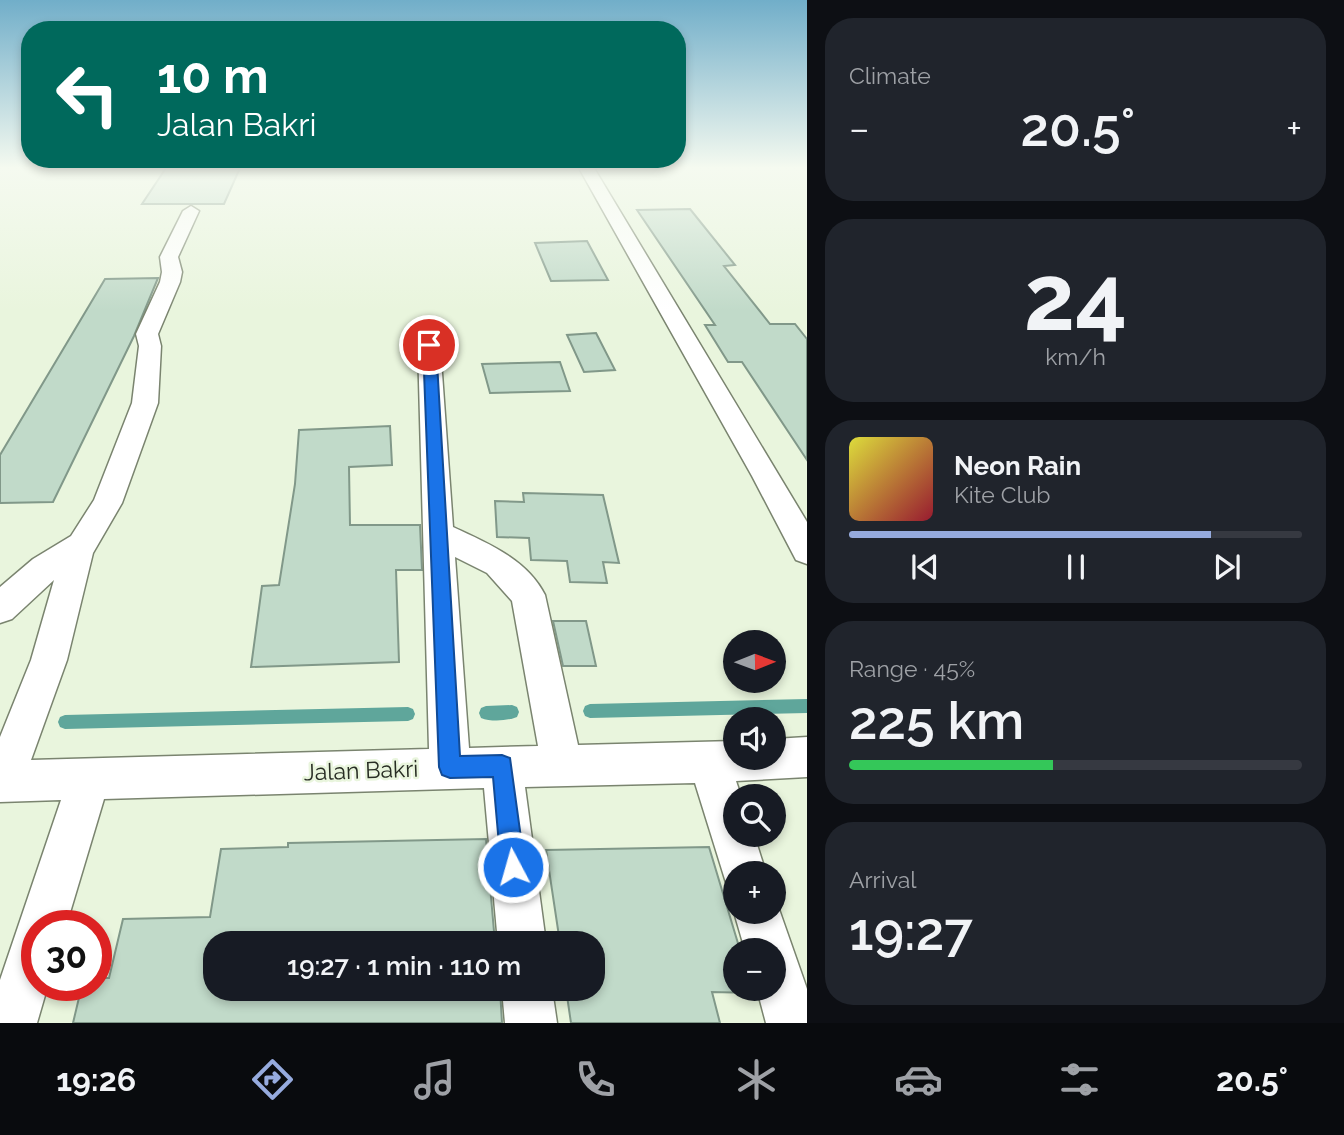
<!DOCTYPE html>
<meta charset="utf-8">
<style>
:root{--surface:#171b24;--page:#20242c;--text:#f1f3f6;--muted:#9ea1a6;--line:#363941;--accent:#96abde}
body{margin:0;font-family:Raleway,sans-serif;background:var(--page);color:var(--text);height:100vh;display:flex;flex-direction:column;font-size:26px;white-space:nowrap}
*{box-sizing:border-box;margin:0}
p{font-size:23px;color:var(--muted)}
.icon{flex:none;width:38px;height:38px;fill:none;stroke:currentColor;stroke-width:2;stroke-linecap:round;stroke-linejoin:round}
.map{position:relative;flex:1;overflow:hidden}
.drawer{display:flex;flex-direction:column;gap:18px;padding:18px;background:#0d0f14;width:537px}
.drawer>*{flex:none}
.guide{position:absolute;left:21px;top:21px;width:665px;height:147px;border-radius:28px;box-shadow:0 4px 10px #0003;background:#00695c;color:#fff;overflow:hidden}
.needle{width:46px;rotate:89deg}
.tools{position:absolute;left:723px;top:630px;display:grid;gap:14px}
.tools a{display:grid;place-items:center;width:63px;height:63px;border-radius:50%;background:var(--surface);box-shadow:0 4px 10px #0003;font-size:35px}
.speed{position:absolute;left:21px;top:910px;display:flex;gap:14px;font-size:35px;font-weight:700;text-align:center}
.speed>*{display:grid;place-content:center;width:91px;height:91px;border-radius:50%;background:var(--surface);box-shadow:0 4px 10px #0003;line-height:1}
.speed .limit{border:10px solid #d22;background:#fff;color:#111}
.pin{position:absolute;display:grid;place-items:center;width:60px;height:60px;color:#fff;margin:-30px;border:4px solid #fff;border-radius:50%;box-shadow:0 2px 7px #0007}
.me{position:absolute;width:77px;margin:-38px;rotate:354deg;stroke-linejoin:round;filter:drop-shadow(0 0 5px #0008)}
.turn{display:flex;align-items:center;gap:24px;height:147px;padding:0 21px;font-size:32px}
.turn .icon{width:91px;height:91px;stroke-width:2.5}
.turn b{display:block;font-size:49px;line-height:60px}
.big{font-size:52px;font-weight:600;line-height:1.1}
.drawer .tile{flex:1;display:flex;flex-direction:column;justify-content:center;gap:10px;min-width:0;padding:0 24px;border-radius:28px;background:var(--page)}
.drawer .dial{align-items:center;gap:0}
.dial b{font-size:91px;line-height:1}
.song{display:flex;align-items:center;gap:21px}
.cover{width:84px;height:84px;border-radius:10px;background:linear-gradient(135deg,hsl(60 70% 55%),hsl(350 70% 35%))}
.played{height:7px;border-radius:4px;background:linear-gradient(90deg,var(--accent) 80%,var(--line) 80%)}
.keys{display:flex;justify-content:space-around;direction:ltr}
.heat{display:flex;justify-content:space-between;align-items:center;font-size:38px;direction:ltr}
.charge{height:10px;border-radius:5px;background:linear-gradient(90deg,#34c759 45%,var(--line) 0)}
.trip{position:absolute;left:203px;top:931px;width:402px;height:70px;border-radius:28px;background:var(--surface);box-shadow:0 4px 10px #0003;font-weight:600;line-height:70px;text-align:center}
.tabs{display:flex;height:112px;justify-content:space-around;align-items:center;background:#090b0e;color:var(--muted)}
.tabs .icon{width:49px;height:49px}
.tabs .on{color:var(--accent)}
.tabs b{font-size:32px;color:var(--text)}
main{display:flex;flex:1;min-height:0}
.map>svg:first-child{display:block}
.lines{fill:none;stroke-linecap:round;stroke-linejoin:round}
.stream{fill:#5fa69b;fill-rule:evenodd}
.building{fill:#c1dac9;stroke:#819889;stroke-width:2}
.street-casing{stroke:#7a846f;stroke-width:3}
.street{fill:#fff;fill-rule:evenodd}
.route{fill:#1a73e8;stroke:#114b97;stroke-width:2}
.labels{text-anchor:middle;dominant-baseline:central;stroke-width:5;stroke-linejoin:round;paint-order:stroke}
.near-street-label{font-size:23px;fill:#282d24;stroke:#e9f5dd}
</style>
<main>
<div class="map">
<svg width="807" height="1023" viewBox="0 0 807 1023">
<rect width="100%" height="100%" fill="#e9f5dd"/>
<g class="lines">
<g class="stream">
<path d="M807,699V713L590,718L585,716L583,711L585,706L590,704Z"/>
<path d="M512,705L517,707L519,712L517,717C507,721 491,722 481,718L479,713L481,708L486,706Z"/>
<path d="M408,707L413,709L415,714L413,719L408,721L65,729L60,727L58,722L60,717L65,715Z"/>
</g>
</g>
<g class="building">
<path d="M166,168H240L224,204H142Z"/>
<path d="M690,209L735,265L724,266L770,324H795L807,339V460L742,362H728L705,325H715L637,210Z"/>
<path d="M587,241L608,280L551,281L535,243Z"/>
<path d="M158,278L134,336L53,502L0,503V455L105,279Z"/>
<path d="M596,333L615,370L584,372L567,335Z"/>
<path d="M560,362L570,391L490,393L482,364Z"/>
<path d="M390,426L392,465L349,467L350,525H420L422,570H396L399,662L251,667L262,586L279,585L295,484L299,430Z"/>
<path d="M523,493L603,495L619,563L603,562L607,583L570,582L567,561L531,560L529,538L497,537L495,501L524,502Z"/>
<path d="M553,621H586L596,666H563Z"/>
<path d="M486,839L495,943H215V989H500L502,1023H73L82,985H96V978H109L123,919L210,917L221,849L288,847V843Z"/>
<path d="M709,847L740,950H735V989H752L754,993L712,992L720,1023H571L566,989H593V943H560L546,850Z"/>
</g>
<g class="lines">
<g class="street-casing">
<g id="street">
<path d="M579,168H594L807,522V564L796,560L752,476Z"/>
<path d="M191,206L199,211L178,257L182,272L180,282L158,334L161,346L158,403L122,503L93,553L67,660L31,760L429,749L418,345L421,340H437L440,345L453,527C487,543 527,559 545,595L578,745L735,741V758H774V739L807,737V777L736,781L741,796H735V835H754L766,873H735V892L728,889L695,783L525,787L546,943H498L484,788L104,799L66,926H37V985H48L37,1023H0V980L61,800L0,802V737L31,660L54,580L12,619L0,623V587L33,559L71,536L94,500L132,403L139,346L136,334L160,282L162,272L160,257L183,211ZM455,557L487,573L512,601L538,746L469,748Z"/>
<path d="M774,895L807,989V1023H766L757,989H774V950H745L734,912L735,909V912H774Z"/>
<path d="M502,989H552L557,1023H505Z"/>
</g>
</g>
<use href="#street" class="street"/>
</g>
<linearGradient id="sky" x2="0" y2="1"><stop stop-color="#71aec9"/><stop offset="0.54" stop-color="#f5faf0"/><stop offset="1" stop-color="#f5faf0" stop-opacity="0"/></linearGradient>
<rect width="807" height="311" fill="url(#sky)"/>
<path class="route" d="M429,341L436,345L460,756L502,755L510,758L525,867L522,876L513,879L505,876L501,867L493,777L450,778L442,775L439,767L423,345Z"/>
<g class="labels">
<g class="near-street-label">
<text transform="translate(361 770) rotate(-2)">Jalan Bakri</text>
</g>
</g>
</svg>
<div class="tools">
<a><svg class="needle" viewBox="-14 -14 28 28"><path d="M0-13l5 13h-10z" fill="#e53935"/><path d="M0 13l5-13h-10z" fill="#9ea1a6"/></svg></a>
<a><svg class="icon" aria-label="sound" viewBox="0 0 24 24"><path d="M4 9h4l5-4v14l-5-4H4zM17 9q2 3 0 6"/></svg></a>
<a><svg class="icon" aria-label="search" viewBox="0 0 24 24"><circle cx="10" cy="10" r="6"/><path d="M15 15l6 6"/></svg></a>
<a>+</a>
<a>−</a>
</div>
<div class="speed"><div class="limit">30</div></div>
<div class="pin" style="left:429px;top:345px;background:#d93025"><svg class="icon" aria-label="arrive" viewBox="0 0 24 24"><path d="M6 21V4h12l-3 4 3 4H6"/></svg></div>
<svg class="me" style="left:513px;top:867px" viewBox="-20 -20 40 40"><circle r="17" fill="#1a73e8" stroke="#fff" stroke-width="3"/><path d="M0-11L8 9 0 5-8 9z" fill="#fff"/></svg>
<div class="trip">19:27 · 1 min · 110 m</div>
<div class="guide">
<div class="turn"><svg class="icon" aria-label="left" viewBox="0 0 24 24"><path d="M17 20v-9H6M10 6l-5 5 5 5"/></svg><div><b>10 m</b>Jalan Bakri</div></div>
</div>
</div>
<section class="drawer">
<div class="tile"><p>Climate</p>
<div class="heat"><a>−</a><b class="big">20.5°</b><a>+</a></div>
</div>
<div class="tile dial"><b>24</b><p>km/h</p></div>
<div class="tile">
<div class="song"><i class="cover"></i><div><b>Neon Rain</b><p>Kite Club</p></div></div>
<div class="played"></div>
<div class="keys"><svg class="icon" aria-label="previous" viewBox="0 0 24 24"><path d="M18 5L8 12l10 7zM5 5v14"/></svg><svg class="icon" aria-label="pause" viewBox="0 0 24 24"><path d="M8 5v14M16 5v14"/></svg><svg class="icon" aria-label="next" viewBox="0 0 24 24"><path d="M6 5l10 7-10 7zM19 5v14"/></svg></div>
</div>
<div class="tile"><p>Range · 45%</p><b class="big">225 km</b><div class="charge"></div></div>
<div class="tile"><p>Arrival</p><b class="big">19:27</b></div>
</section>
</main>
<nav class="tabs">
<b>19:26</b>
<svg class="icon on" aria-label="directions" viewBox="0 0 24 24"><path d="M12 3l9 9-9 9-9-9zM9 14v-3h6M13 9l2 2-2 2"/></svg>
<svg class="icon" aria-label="music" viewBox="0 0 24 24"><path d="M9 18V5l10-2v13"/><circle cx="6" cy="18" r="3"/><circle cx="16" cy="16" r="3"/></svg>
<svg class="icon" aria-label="phone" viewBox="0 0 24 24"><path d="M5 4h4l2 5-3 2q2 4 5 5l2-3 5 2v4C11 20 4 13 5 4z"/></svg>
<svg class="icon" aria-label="climate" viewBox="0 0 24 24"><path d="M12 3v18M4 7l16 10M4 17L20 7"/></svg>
<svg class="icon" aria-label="car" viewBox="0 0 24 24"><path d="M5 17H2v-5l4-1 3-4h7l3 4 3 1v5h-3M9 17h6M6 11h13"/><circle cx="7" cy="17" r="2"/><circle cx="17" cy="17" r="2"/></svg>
<svg class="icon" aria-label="filters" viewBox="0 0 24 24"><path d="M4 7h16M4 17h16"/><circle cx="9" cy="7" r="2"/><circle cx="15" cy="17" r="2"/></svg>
<b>20.5°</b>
</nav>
